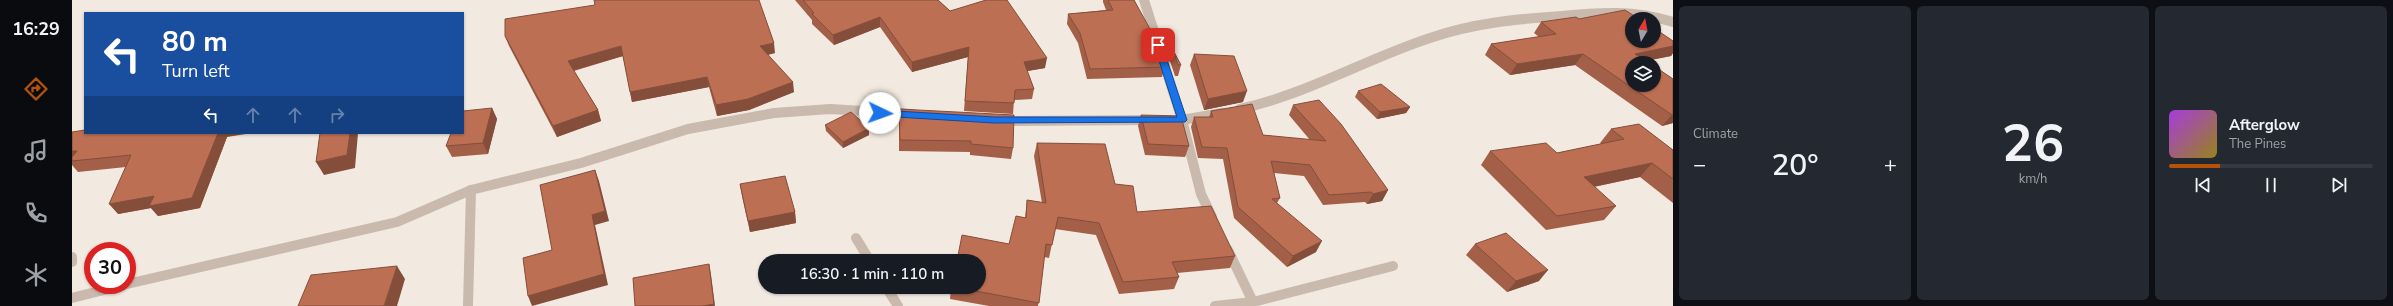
<!DOCTYPE html>
<meta charset="utf-8">
<style>
:root{--surface:#171b24;--page:#242831;--text:#f1f3f6;--muted:#9ea1a6;--line:#363941;--accent:#b45309}
body{margin:0;font-family:"Nunito Sans",sans-serif;background:var(--page);color:var(--text);height:100vh;display:flex;flex-direction:column;font-size:15px;white-space:nowrap}
*{box-sizing:border-box;margin:0}
p{font-size:13px;color:var(--muted)}
.icon{flex:none;width:22px;height:22px;fill:none;stroke:currentColor;stroke-width:2;stroke-linecap:round;stroke-linejoin:round}
.map{position:relative;flex:1;overflow:hidden}
.drawer{display:flex;flex-direction:column;gap:6px;padding:6px;background:#0d0f14;width:720px}
.drawer>*{flex:none}
.top-card{position:absolute;left:12px;top:12px;width:380px;height:122px;border-radius:0px;box-shadow:0 1px 3px #0004;background:#1a4fa0;color:#fff;overflow:hidden}
.needle{width:26px;rotate:10deg}
.buttons{position:absolute;left:1553px;top:12px;display:grid;gap:8px}
.buttons a{display:grid;place-items:center;width:36px;height:36px;border-radius:50%;background:var(--surface);box-shadow:0 1px 3px #0004;font-size:20px}
.speed{position:absolute;left:12px;top:242px;display:flex;gap:8px;font-size:20px;font-weight:700;text-align:center}
.speed>*{display:grid;place-content:center;width:52px;height:52px;border-radius:50%;background:var(--surface);box-shadow:0 1px 3px #0004;line-height:1}
.speed .limit{border:6px solid #d22;background:#fff;color:#111}
.pin{position:absolute;display:grid;place-items:center;width:34px;height:34px;color:#fff;margin:-17px;border-radius:8px;box-shadow:0 2px 6px #0006}
.me{position:absolute;width:44px;margin:-22px;rotate:93deg;stroke-linejoin:round;filter:drop-shadow(0 0 3px #0008)}
.turn{display:flex;align-items:center;gap:14px;height:84px;padding:0 12px;font-size:18px}
.turn .icon{width:52px;height:52px;stroke-width:2.5}
.turn b{display:block;font-size:28px;line-height:34px}
.lanes{display:flex;align-items:center;height:38px;padding:0 12px;background:#0003;justify-content:center;gap:20px;direction:ltr}
.lanes .off{opacity:.35}
.big{font-size:30px;font-weight:600;line-height:1.1}
.drawer .card{flex:1;display:flex;flex-direction:column;justify-content:center;gap:6px;min-width:0;padding:0 14px;border-radius:6px;background:var(--page)}
.drawer .dial{align-items:center;gap:0}
.dial b{font-size:52px;line-height:1}
.song{display:flex;align-items:center;gap:12px}
.cover{width:48px;height:48px;border-radius:6px;background:linear-gradient(135deg,hsl(280 70% 55%),hsl(50 70% 35%))}
.played{height:4px;border-radius:2px;background:linear-gradient(90deg,var(--accent) 25%,var(--line) 25%)}
.keys{display:flex;justify-content:space-around;direction:ltr}
.heat{display:flex;justify-content:space-between;align-items:center;font-size:22px;direction:ltr}
.drawer .tiles{flex:1;display:grid;gap:6px;grid-template-columns:repeat(3,1fr)}
.trip{position:absolute;left:686px;top:254px;width:228px;height:40px;border-radius:20px;background:var(--surface);box-shadow:0 1px 3px #0004;font-weight:600;line-height:40px;text-align:center}
main{display:flex;flex:1;min-height:0}
.tab-bar{display:flex;flex-direction:column;width:72px;justify-content:space-around;align-items:center;background:#090b0e;color:var(--muted)}
.tab-bar .icon{width:28px;height:28px}
.tab-bar .selected{color:var(--accent)}
.tab-bar b{font-size:18px;color:var(--text)}
.map>svg:first-child{display:block}
.lines{fill:none;stroke-linecap:round;stroke-linejoin:round}
.minor{stroke:#c9baad;stroke-width:10}
.wall{fill:#a35f47}
.shaded-wall{fill:#844e3a}
.building{fill:#bd6f53;stroke:#844e3a}
.route{fill:#1a73e8;stroke:#114b97}
</style>
<main>
<nav class="tab-bar">
<b>16:29</b>
<svg class="icon selected" aria-label="directions" viewBox="0 0 24 24"><path d="M12 3l9 9-9 9-9-9zM9 14v-3h6M13 9l2 2-2 2"/></svg>
<svg class="icon" aria-label="music" viewBox="0 0 24 24"><path d="M9 18V5l10-2v13"/><circle cx="6" cy="18" r="3"/><circle cx="16" cy="16" r="3"/></svg>
<svg class="icon" aria-label="phone" viewBox="0 0 24 24"><path d="M5 4h4l2 5-3 2q2 4 5 5l2-3 5 2v4C11 20 4 13 5 4z"/></svg>
<svg class="icon" aria-label="climate" viewBox="0 0 24 24"><path d="M12 3v18M4 7l16 10M4 17L20 7"/></svg>
</nav>
<div class="map">
<svg width="1601" height="306" viewBox="0 0 1601 306">
<rect width="100%" height="100%" fill="#f2eae1"/>
<g class="lines">
<g class="minor">
<path d="M1072,0L1110,120L1129,194L1140,217"/>
<path d="M1168,109C1235,94 1294,59 1358,38C1401,23 1445,19 1490,16C1528,12 1563,10 1601,22"/>
<path d="M1097,120H1110L1150,113"/>
<path d="M929,121L1081,120"/>
<path d="M784,238L798,261"/>
<path d="M1156,250L1181,302"/>
<path d="M0,257V262"/>
<path d="M55,284L325,222L399,190L509,163L616,129L702,113L758,109L841,114"/>
<path d="M814,287L826,306"/>
<path d="M0,298L52,285"/>
<path d="M396,306L399,190"/>
<path d="M1143,306L1181,302L1321,266"/>
</g>
</g>
<g class="wall">
<path d="M723,0H866L878,11L973,68L955,71L962,89L960,99L942,100L941,114L892,111L896,57L840,72L808,27L762,45L740,24V20Z"/>
<path d="M1031,0H1062L1093,67L1090,77L1015,79L1006,43L995,24L996,14L1034,10L1031,2Z"/>
<path d="M1507,19L1601,41V53L1599,56L1574,61L1601,79V123L1590,126L1503,65L1438,75L1413,55L1419,44L1467,37L1462,33L1469,22Z"/>
<path d="M433,36L703,53L696,55L722,92L677,110L645,116L637,87L560,102L551,56L502,71L526,110L529,121L485,137L437,46Z"/>
<path d="M1101,50L1109,65L1106,76H1103L1098,61Z"/>
<path d="M1122,54L1171,102L1132,110L1118,65Z"/>
<path d="M1286,91L1338,107L1334,113L1305,119L1283,97Z"/>
<path d="M1221,105L1316,190L1310,201L1295,204L1293,202L1251,205L1232,176L1202,173L1208,198L1205,203L1244,252L1215,267L1162,218L1151,159L1126,158L1119,127L1122,117H1137L1139,111L1191,135L1238,140L1217,115Z"/>
<path d="M420,108L425,119L416,154L380,157L374,146Z"/>
<path d="M827,109L941,148L939,159L898,155V152L827,151Z"/>
<path d="M1069,115L1117,146L1113,157L1073,155L1066,126Z"/>
<path d="M753,125L797,135L771,148L754,131Z"/>
<path d="M1539,129L1601,150V203L1568,177L1522,187L1544,206L1532,220L1474,230L1409,165L1418,151L1485,153L1529,144L1528,143Z"/>
<path d="M0,132L155,137L128,208L86,216L79,208L46,214L54,167L6,172L0,165Z"/>
<path d="M965,143L1043,184L1065,212L1163,256L1158,268L1105,273L1107,277L1102,289L1047,294L1024,235L983,229L977,258L972,257L966,306H917L878,299L879,287H907L937,244L953,218L955,200L970,203L962,156Z"/>
<path d="M668,184L723,212L724,223L678,232L670,196Z"/>
<path d="M1403,244L1467,281L1435,292L1394,255Z"/>
</g>
<g class="shaded-wall">
<path d="M808,17V27L762,45L761,35Z"/>
<path d="M702,43L703,53L689,56L688,46Z"/>
<path d="M549,46L551,56L499,71L496,61Z"/>
<path d="M1601,46V53L1599,56L1562,63L1563,54Z"/>
<path d="M897,47L896,57L840,72V62Z"/>
<path d="M1511,54L1503,65L1438,75L1445,64Z"/>
<path d="M975,58L973,68L950,72L952,62Z"/>
<path d="M635,77L637,87L560,102L558,92Z"/>
<path d="M721,82L722,92L677,110L645,116L644,105Z"/>
<path d="M1175,91L1171,102L1132,110L1136,99Z"/>
<path d="M1338,107L1334,113L1305,119L1308,112Z"/>
<path d="M420,108L425,119L416,154L411,143Z"/>
<path d="M526,110L529,121L485,137L481,126Z"/>
<path d="M1600,115H1601V123L1590,126Z"/>
<path d="M797,128V135L771,148V142Z"/>
<path d="M146,133H180L155,137L128,208L86,216L79,208L46,214L37,204L82,196Z"/>
<path d="M278,133H286L283,168L252,175L244,162Z"/>
<path d="M336,133H345L336,134Z"/>
<path d="M0,151H5L0,161Z"/>
<path d="M1580,163L1568,177L1501,191L1512,177Z"/>
<path d="M523,170L527,181L537,221L523,225L536,285L460,306L456,296Z"/>
<path d="M1316,190L1310,201L1295,204L1301,194Z"/>
<path d="M723,212L724,223L678,232L676,221Z"/>
<path d="M1250,241L1244,252L1215,267L1221,256Z"/>
<path d="M637,264L639,275L643,306H631Z"/>
<path d="M325,266L333,279L325,306H312Z"/>
<path d="M1476,270L1467,281L1435,292L1444,281Z"/>
</g>
<g class="building">
<path d="M522,0H687L702,43L688,46L721,82L676,99L644,105L635,77L558,92L549,46L496,61L526,110L481,126L433,36V19L523,5Z"/>
<path d="M731,0H866L878,11L914,0H935L975,58L952,62L962,89L943,90L942,103L893,101L897,47L840,62L808,17L761,35L740,14L742,13Z"/>
<path d="M1036,0H1062L1083,38L1093,67L1018,69L1008,33L996,14L1041,10Z"/>
<path d="M1553,10L1567,19H1560V41H1582V28L1601,41V46L1563,54L1577,63H1560V85H1582V66L1601,79V115H1600L1511,54L1445,64L1419,44L1484,34L1469,22L1504,17L1507,19Z"/>
<path d="M1101,50L1109,65H1106Z"/>
<path d="M1122,54L1162,56L1175,91L1136,99Z"/>
<path d="M1309,84L1338,107L1308,112L1286,91Z"/>
<path d="M1247,100L1269,124L1316,190L1301,194L1299,192L1257,195L1238,165L1199,161L1208,198L1200,199L1250,241L1221,256L1166,207L1155,148L1130,147L1122,117H1141L1139,111L1180,104L1191,135L1254,141L1221,105Z"/>
<path d="M420,108L411,143L374,146L379,133H391V111Z"/>
<path d="M827,109L942,115L941,148L899,144V141L828,140Z"/>
<path d="M779,112L797,128L771,142L753,125Z"/>
<path d="M1069,115L1109,116L1117,146L1076,144Z"/>
<path d="M1567,124L1601,150V179L1580,163L1512,177L1544,206L1485,216L1418,151L1474,143L1485,153L1552,139L1539,129Z"/>
<path d="M13,130V133H146L120,198L77,206L82,196L37,204L59,155L0,161V157L5,151H0V132Z"/>
<path d="M248,133H278L275,155L244,162Z"/>
<path d="M965,143L1033,144L1043,184L1061,186L1065,212L1139,206L1163,256L1100,262L1107,277L1051,282L1027,223L986,217L980,245L974,244L967,303L883,287H907V261H885L890,235L937,244L944,216L954,218L955,200L974,203Z"/>
<path d="M523,170L533,211L520,215L532,274L456,296L451,258L480,250L468,185Z"/>
<path d="M713,176L723,212L676,221L668,184Z"/>
<path d="M1434,233L1476,270L1444,281L1403,244Z"/>
<path d="M637,264L642,304L631,306H563L561,278Z"/>
<path d="M325,266L312,306H226L239,275Z"/>
</g>
<path class="route" d="M1086,42L1090,45L1115,120L1113,122L922,123L808,116L803,113L808,110L922,117H1105L1082,45Z"/>
</svg>
<div class="buttons">
<a><svg class="needle" viewBox="-14 -14 28 28"><path d="M0-13l5 13h-10z" fill="#e53935"/><path d="M0 13l5-13h-10z" fill="#9ea1a6"/></svg></a>
<a><svg class="icon" aria-label="layers" viewBox="0 0 24 24"><path d="M12 4l9 5-9 5-9-5zM3 14l9 5 9-5"/></svg></a>
</div>
<div class="speed"><div class="limit">30</div></div>
<div class="pin" style="left:1086px;top:45px;background:#d93025"><svg class="icon" aria-label="arrive" viewBox="0 0 24 24"><path d="M6 21V4h12l-3 4 3 4H6"/></svg></div>
<svg class="me" style="left:808px;top:113px" viewBox="-20 -20 40 40"><circle r="19" fill="#fff"/><path d="M0-13L10 11 0 6-10 11z" fill="#1a73e8"/></svg>
<div class="trip">16:30 · 1 min · 110 m</div>
<div class="top-card">
<div class="turn"><svg class="icon" aria-label="left" viewBox="0 0 24 24"><path d="M17 20v-9H6M10 6l-5 5 5 5"/></svg><div><b>80 m</b>Turn left</div></div>
<div class="lanes"><svg class="icon" aria-label="left" viewBox="0 0 24 24"><path d="M17 20v-9H6M10 6l-5 5 5 5"/></svg><svg class="icon off" aria-label="ahead" viewBox="0 0 24 24"><path d="M12 20V5M6 11l6-6 6 6"/></svg><svg class="icon off" aria-label="ahead" viewBox="0 0 24 24"><path d="M12 20V5M6 11l6-6 6 6"/></svg><svg class="icon off" aria-label="right" viewBox="0 0 24 24"><path d="M7 20v-9h11M14 6l5 5-5 5"/></svg></div>
</div>
</div>
<section class="drawer">
<div class="tiles">
<div class="card"><p>Climate</p>
<div class="heat"><a>−</a><b class="big">20°</b><a>+</a></div>
</div>
<div class="card dial"><b>26</b><p>km/h</p></div>
<div class="card">
<div class="song"><i class="cover"></i><div><b>Afterglow</b><p>The Pines</p></div></div>
<div class="played"></div>
<div class="keys"><svg class="icon" aria-label="previous" viewBox="0 0 24 24"><path d="M18 5L8 12l10 7zM5 5v14"/></svg><svg class="icon" aria-label="pause" viewBox="0 0 24 24"><path d="M8 5v14M16 5v14"/></svg><svg class="icon" aria-label="next" viewBox="0 0 24 24"><path d="M6 5l10 7-10 7zM19 5v14"/></svg></div>
</div>
</div>
</section>
</main>
